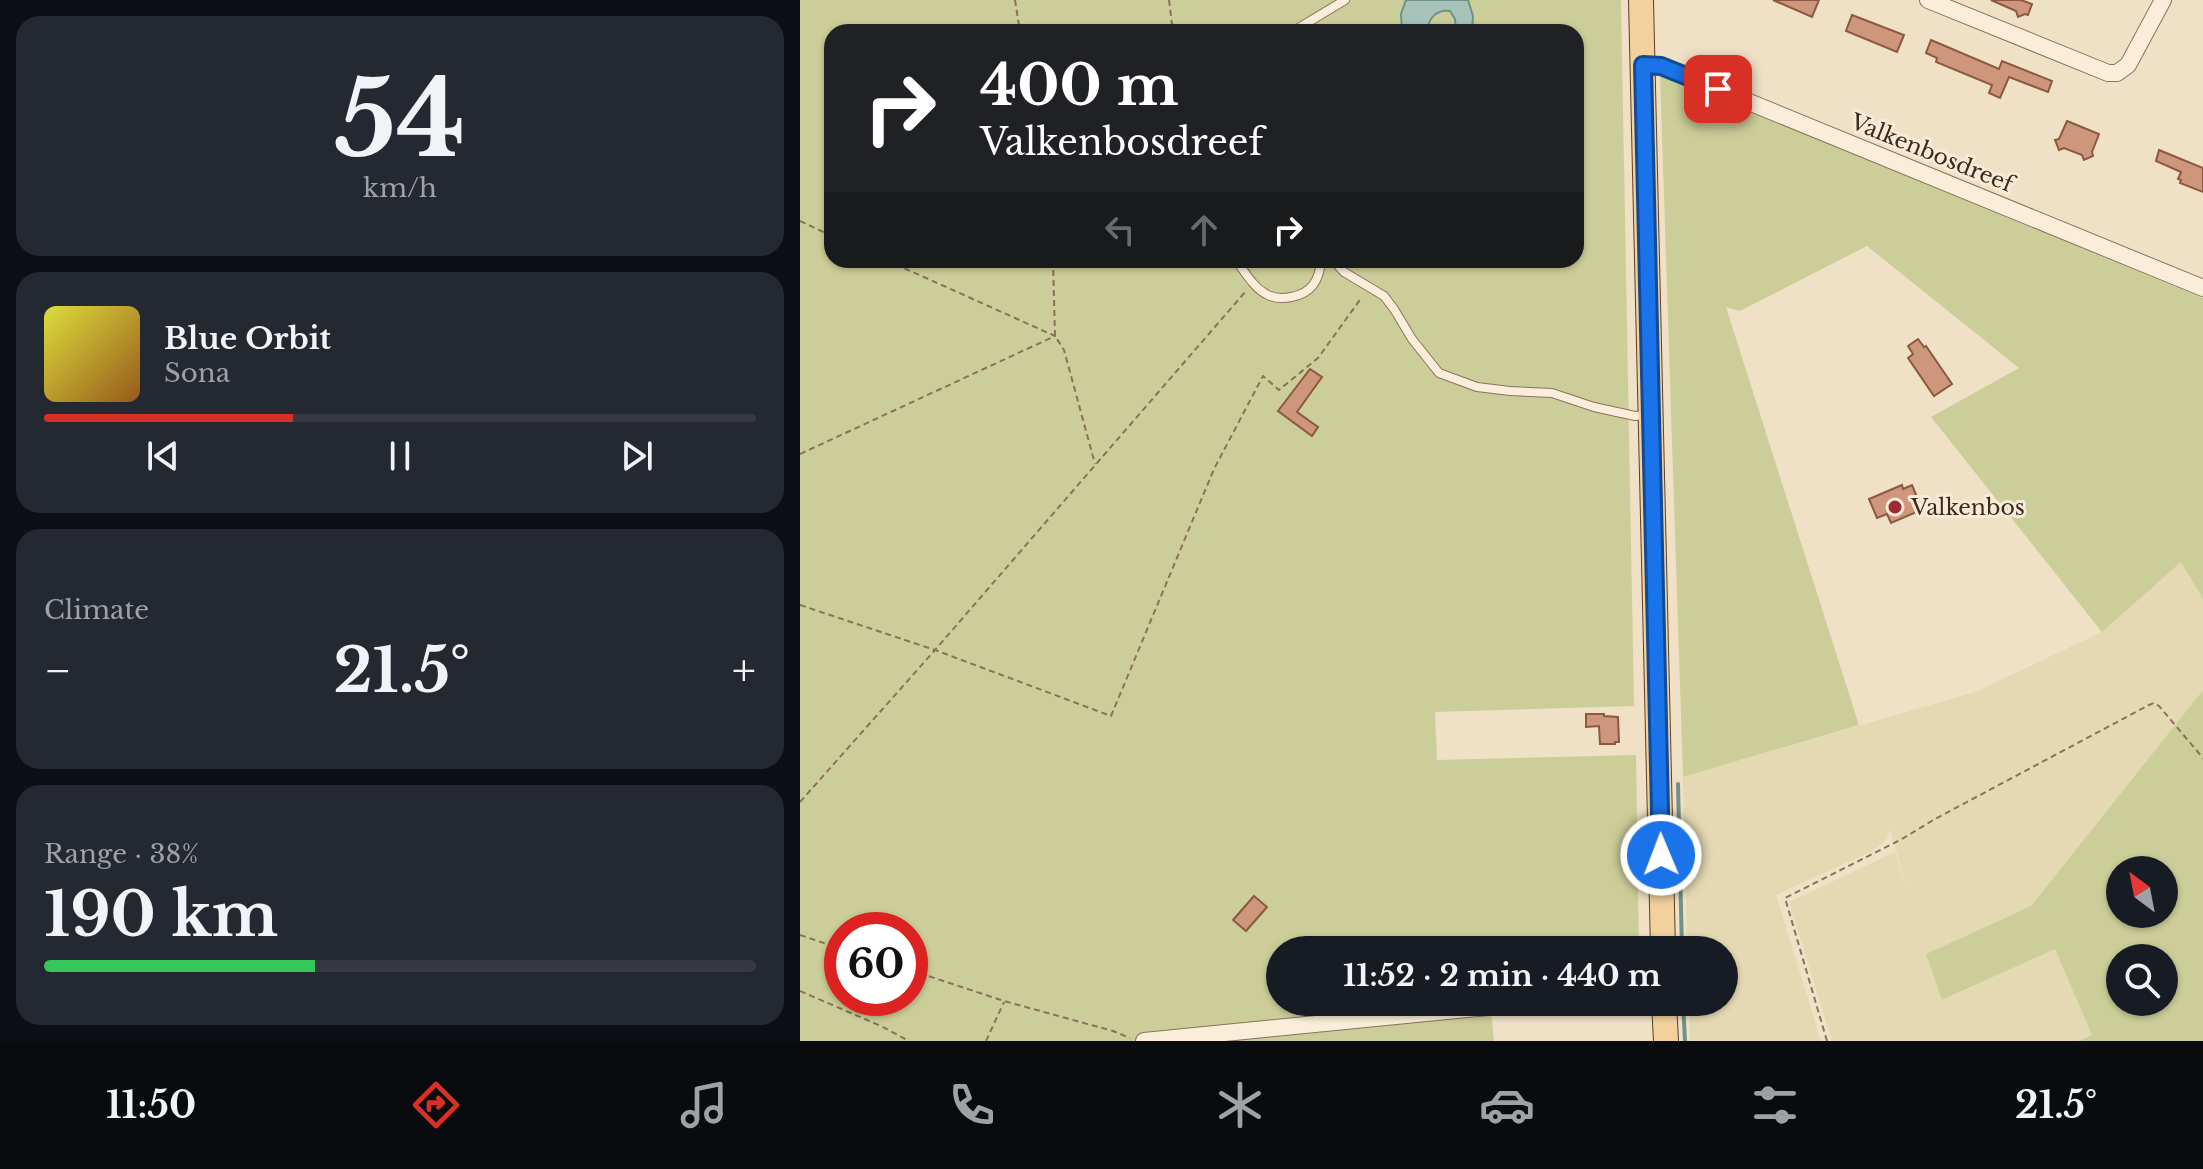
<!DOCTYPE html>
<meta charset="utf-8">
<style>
:root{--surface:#171b24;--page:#242831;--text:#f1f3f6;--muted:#9ea1a6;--line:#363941;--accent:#d93025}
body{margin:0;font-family:"Libre Baskerville",serif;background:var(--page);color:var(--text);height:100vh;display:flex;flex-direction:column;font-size:30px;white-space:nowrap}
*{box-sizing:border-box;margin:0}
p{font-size:26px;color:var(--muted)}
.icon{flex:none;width:44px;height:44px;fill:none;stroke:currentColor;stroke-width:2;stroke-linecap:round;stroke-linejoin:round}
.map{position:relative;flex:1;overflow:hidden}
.side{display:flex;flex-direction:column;gap:16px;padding:16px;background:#0d0f14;width:800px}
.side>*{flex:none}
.top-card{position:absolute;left:24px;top:24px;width:760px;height:244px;border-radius:24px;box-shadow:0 2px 6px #0004;background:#202124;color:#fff;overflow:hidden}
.needle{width:52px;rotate:328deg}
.fabs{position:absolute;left:1306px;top:856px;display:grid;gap:16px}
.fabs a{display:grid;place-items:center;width:72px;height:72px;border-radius:50%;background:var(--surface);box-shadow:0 2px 6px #0004;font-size:40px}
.speed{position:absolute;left:24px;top:912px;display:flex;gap:16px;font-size:40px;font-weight:700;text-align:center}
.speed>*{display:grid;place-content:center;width:104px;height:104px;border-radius:50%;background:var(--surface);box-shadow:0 2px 6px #0004;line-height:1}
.speed .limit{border:12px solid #d22;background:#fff;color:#111}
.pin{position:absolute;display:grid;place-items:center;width:68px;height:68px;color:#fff;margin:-34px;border-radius:16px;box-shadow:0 4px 12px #0006}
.me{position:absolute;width:88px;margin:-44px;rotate:359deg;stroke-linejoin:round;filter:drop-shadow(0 0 6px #0008)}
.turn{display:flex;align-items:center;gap:28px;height:168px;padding:0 24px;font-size:36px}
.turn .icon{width:104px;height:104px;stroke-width:2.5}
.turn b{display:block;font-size:56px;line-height:68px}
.lanes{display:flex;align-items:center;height:76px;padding:0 24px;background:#0003;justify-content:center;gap:40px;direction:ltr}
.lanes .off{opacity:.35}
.big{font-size:60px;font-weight:700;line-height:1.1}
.side .tile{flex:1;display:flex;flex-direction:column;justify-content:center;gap:12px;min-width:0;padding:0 28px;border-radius:24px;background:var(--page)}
.side .dial{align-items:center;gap:0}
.dial b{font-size:104px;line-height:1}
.song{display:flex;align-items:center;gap:24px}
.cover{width:96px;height:96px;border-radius:12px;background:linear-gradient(135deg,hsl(60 70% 55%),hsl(30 70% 35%))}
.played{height:8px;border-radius:4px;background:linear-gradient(90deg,var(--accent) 35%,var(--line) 35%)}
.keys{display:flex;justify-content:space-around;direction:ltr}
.heat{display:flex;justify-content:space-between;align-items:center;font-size:44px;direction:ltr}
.charge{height:12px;border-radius:6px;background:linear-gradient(90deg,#34c759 38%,var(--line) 0)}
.trip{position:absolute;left:466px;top:936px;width:472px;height:80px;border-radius:40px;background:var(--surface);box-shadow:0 2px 6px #0004;font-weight:700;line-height:80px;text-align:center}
.menu{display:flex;height:128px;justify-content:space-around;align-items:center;background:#090b0e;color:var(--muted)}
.menu .icon{width:56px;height:56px}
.menu .active{color:var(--accent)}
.menu b{font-size:36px;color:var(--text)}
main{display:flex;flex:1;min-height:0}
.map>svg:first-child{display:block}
.farmland{fill:#e5d9b3}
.green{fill:#ccce99;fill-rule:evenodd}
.water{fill:#a7c3b9;stroke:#6d9286;stroke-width:2}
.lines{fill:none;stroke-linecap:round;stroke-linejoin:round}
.stream{stroke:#6d9286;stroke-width:4}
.building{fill:#ce977b;stroke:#8b5840;stroke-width:2}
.service-casing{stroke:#8b715b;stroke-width:10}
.minor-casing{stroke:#8b715b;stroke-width:18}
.primary-casing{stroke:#593f2f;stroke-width:26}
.path{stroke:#8b715b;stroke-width:2;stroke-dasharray:6 4;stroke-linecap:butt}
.service{stroke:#faedd9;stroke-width:8}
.minor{stroke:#faedd9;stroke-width:16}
.primary{stroke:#f3d19d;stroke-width:24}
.route-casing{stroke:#114b97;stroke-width:20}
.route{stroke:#1a73e8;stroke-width:14}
.poi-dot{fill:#9c2933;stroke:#f7ead6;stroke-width:3}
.labels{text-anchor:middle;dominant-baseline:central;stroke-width:6;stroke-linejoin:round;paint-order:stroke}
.street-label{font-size:22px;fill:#3b2a1f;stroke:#f7ead6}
.poi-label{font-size:22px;fill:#3b2a1f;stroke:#f7ead6;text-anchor:start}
</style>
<main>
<section class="side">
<div class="tile dial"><b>54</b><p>km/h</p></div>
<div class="tile">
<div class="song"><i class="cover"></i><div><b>Blue Orbit</b><p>Sona</p></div></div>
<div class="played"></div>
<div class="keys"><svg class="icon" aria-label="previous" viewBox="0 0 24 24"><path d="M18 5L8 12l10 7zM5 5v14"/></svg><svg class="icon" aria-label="pause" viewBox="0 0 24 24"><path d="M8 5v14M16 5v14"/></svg><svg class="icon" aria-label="next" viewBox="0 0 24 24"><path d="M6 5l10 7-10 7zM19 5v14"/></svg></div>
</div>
<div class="tile"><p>Climate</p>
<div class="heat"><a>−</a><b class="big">21.5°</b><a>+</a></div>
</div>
<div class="tile"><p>Range · 38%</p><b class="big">190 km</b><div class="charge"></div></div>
</section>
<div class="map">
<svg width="1403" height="1041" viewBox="0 0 1403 1041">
<rect width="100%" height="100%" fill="#f0e0c6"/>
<path class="farmland" d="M1381,562L1403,599V690L1231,906L1126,954L1143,1000L1255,949L1292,1035L1278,1041H1032L989,902L1095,852L1108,893L1090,829L1087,839L1074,850L976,895L1021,1041H890L889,1002H924V950H887L883,777L1175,692L1302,632Z"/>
<g class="green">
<path d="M0,0H821L834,706L635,712L637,760L836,755L839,950H480V1002H690L694,1041H0ZM32,32H776V260H32ZM42,930H110V998H42Z"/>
<path d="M860,75L1403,298V599L1381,562L1302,632L1131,417L1219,368L1067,246L940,311L926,307L1059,725L883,777Z"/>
<path d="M1403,690V1041H1278L1292,1035L1255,949L1142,1000L1126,954L1231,906ZM1320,870H1364V914H1320ZM1320,958H1364V1002H1320Z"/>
</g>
<path class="water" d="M606,0H668L673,16L672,32H656L655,19L650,11C635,9 629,19 626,32H602L601,14Z"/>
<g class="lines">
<g class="stream">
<path d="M878,784L882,950"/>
<path d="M883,1002L885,1041"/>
</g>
</g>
<g class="building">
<path d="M973,0H1019L1012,17Z"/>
<path d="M1191,0H1221L1232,4L1228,15L1225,14L1218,17L1216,11Z"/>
<path d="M1052,15L1104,35L1097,52L1046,31Z"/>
<path d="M1131,40L1199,69L1202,61L1252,81L1248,92L1209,77L1200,98L1189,93L1192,85L1136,62L1137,58L1126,53Z"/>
<path d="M1267,121L1299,134L1292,152L1293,156L1284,160L1282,155L1264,148L1259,150L1255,140L1259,139Z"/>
<path d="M1359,150L1403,168V192L1380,183L1381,180L1378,179L1381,172L1356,161Z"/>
<path d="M1118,339L1124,347L1126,346L1152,384L1134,396L1108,358L1113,354L1108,346Z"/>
<path d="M510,369L522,377L497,412L518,427L512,436L478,411Z"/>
<path d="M1102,485L1103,489L1112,485L1119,502L1116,503L1119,511L1091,523L1087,514L1077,518L1069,499Z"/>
<path d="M786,714H804V716L818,717L819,742H815V744H800L799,726L786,727Z"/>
<path d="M454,896L467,907L446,931L433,920Z"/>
</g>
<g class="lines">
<g class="service-casing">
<g id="service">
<path d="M492,32L545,0"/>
<path d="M436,260C445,272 453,287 466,294C480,302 504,297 513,285C519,277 520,269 521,260"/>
<path d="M533,260L544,272L584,296L594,309L612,339L639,373L677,387L710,391L752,393L794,407L835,416L846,415"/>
</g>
</g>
<g class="minor-casing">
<g id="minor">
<path d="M1128,0L1308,73H1317L1328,65L1363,0"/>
<path d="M843,65L861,66L1403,288"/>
<path d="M344,1041L738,1002"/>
</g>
</g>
<g class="primary-casing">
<g id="primary">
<path d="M841,0L863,950"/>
<path d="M864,1002L866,1041"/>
</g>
</g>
<g class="path">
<path d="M215,0L220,32"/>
<path d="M369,0L373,32"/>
<path d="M0,221L32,236"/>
<path d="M253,260L255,336L264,350L295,464"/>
<path d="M0,454L255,336L86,260"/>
<path d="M0,605L135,650L311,716L414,469L463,376L479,390L518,358L562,297"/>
<path d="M0,802L135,650L446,291"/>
<path d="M0,935L42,949"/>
<path d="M110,970L204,1001L313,1031L330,1038"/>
<path d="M0,991L81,1026L109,1041"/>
<path d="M186,1041L204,1002"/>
<path d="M1027,1041L985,898L1102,839L1135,819L1349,705L1354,703L1359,706L1403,758"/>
</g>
<use href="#service" class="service"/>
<use href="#minor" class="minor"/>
<use href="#primary" class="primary"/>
</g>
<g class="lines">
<g class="route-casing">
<path id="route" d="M861,855L843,65L861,66L918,89"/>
</g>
<use href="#route" class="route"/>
</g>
<circle class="poi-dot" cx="1095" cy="507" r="8"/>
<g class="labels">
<g class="street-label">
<text transform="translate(1132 153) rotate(22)">Valkenbosdreef</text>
</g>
<g class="poi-label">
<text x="1111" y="507">Valkenbos</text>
</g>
</g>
</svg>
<div class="fabs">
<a><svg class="needle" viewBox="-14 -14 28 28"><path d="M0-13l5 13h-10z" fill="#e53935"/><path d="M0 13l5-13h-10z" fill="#9ea1a6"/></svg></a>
<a><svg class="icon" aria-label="search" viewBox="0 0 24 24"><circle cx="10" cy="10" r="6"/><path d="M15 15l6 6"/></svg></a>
</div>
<div class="speed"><div class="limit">60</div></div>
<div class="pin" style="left:918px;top:89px;background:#d93025"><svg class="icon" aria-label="arrive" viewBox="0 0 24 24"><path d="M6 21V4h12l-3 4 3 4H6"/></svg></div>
<svg class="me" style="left:861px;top:855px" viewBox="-20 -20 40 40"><circle r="17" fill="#1a73e8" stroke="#fff" stroke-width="3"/><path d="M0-11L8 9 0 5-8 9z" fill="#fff"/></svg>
<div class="trip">11:52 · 2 min · 440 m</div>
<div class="top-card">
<div class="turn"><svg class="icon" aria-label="right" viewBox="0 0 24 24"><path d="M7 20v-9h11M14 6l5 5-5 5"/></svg><div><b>400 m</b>Valkenbosdreef</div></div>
<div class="lanes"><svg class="icon off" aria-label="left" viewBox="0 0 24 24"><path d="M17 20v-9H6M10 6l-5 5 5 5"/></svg><svg class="icon off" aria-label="ahead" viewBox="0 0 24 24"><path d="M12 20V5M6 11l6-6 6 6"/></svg><svg class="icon" aria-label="right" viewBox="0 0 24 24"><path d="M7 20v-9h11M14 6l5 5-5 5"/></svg></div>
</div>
</div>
</main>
<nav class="menu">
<b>11:50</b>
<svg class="icon active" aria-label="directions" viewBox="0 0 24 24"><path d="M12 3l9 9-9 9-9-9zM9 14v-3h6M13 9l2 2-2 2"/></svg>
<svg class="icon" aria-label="music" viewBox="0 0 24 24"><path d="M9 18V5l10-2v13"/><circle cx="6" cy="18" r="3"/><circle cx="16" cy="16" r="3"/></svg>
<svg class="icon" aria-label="phone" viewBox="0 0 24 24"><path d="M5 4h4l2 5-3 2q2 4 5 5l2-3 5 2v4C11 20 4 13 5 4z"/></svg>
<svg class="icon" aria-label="climate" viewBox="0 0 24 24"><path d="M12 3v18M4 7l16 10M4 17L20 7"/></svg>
<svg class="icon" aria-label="car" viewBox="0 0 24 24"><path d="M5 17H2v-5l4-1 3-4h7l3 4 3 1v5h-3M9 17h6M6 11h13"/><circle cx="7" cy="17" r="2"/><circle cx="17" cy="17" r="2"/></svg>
<svg class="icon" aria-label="filters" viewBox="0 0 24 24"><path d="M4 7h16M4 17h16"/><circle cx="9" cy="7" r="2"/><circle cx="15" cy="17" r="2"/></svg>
<b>21.5°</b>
</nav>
